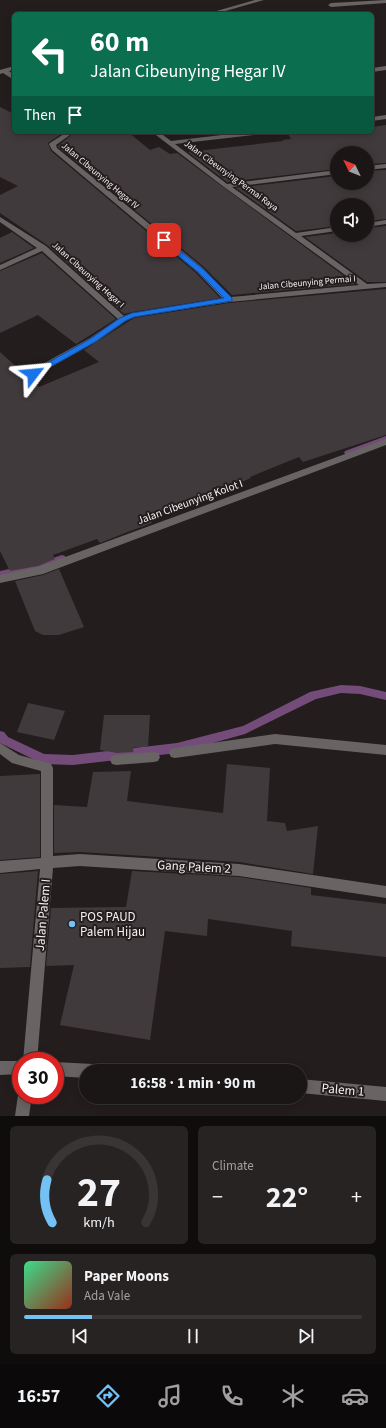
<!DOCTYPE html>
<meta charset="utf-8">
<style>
:root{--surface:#1b1616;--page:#282323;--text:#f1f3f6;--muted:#a09fa1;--line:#393535;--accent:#73c1f5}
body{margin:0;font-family:"Source Sans 3",sans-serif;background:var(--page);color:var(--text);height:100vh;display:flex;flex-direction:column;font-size:15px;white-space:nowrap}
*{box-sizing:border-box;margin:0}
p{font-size:13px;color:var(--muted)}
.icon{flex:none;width:22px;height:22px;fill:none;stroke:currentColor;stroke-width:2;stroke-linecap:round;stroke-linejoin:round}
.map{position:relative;height:1116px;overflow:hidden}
.side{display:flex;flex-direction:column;gap:10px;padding:10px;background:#0f0c0c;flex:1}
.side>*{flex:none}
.top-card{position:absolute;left:12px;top:12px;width:362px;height:122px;border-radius:6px;box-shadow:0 2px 10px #0003,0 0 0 1px var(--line);background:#0b6e4f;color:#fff;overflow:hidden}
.needle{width:26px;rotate:313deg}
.buttons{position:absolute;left:330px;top:146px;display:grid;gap:8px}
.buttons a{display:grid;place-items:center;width:44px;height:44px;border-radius:50%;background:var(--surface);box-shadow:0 2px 10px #0003,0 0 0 1px var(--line);font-size:20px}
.speed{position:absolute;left:12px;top:1052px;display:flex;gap:8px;font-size:20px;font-weight:700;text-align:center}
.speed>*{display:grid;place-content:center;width:52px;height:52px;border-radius:50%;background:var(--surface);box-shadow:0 2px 10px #0003,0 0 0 1px var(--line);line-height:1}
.speed .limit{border:6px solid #d22;background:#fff;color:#111}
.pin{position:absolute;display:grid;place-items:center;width:34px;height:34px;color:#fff;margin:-17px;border-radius:8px;box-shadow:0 2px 6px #0006}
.me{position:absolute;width:44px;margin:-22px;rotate:61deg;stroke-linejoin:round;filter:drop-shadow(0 0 3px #0008)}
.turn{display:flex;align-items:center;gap:14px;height:84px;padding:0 12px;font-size:18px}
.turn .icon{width:52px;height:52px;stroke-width:2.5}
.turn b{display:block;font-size:28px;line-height:34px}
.then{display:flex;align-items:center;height:38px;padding:0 12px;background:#0003;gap:8px;font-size:15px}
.big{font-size:30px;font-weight:700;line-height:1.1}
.side .widget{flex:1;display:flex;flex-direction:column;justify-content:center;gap:6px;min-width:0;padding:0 14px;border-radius:6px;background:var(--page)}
.side .dial{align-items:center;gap:0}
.dial svg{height:104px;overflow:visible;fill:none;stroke:var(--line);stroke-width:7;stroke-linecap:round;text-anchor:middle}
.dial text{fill:var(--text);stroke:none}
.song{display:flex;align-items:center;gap:12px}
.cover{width:48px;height:48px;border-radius:6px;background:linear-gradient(135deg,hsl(150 70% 55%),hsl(10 70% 35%))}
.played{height:4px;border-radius:2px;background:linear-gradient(90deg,var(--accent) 20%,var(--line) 20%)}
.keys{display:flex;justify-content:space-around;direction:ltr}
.heat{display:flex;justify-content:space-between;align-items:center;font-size:22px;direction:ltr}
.side .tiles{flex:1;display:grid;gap:10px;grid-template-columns:1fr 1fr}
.widget:last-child{grid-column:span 2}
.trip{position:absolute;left:79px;top:1064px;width:228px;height:40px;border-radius:20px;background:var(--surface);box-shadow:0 2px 10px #0003,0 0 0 1px var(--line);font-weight:700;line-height:40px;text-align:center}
.menu{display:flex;height:64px;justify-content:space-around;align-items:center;background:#0b0909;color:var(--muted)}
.menu .icon{width:28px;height:28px}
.menu .selected{color:var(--accent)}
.menu b{font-size:18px;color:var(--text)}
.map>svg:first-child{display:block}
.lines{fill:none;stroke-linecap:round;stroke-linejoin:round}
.stream{fill:#744c79;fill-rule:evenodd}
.building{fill:#413a3d}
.minor{fill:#686463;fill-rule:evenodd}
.tertiary{fill:#686463;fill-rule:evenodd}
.route{fill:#1a73e8;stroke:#114b97}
.poi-dot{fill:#73c1f5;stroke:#241d1d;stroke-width:1.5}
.labels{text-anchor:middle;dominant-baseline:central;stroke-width:4;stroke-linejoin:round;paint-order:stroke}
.far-street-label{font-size:9px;fill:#f7f2f2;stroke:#241d1d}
.street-label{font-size:11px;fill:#f7f2f2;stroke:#241d1d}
.near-street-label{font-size:13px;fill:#f7f2f2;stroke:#241d1d}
.near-poi-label{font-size:13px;fill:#f7f2f2;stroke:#241d1d;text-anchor:start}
</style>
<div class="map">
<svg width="386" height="1116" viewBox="0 0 386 1116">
<rect width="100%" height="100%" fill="#241d1d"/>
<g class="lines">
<g class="stream">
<path d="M386,436V442L348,456L344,453L345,451Z"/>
<path d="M62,555L65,556L66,558L65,560L39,569L0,577V571L38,563Z"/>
<path d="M341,685L360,686L386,692V700L360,694L341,693L316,699L245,734L177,753L73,765L43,764L0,743V731L4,732L8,737L44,754L73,755L177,743L243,726L310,692Z"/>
</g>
</g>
<g class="building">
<path d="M0,107L14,114V132H64L48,143L51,151L196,273L220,298L132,312L124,314L47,245L0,213V195L18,186L0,177Z"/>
<path d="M386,125V163L367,164V153H337V169L227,182L188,152L283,141L282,140L291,139L287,132H372V127Z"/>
<path d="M75,132H128L150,150L159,147L170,154L177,153L355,284L232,295L204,267L58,147V146Z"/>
<path d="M386,170V219L367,221V205H337V226L296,231L236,188L337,176V183H367V171Z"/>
<path d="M386,226V282H367L305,237L337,233V235H367V228Z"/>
<path d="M12,232L34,248L0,263V238Z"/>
<path d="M42,253L116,319L76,344L38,315L0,333V271Z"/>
<path d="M386,289V435L303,462L299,457L250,477L251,478L214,494L149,517L152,523L125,533L100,543L97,539L53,555L55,559L38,566L10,571L0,551V352L39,387L99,362L84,350L134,318L229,303Z"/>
<path d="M59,569L84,627L59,635H43L35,631L15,581L43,575Z"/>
<path d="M28,703L65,711L54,740L17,732Z"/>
<path d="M104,715H150L148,747H134L133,752L117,753L100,750Z"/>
<path d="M227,764L270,768L267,821L285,823L287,831L318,826L313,874L239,862L80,852L54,853V805L87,807L93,772L131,771L127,801L223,813Z"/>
<path d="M40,774V857L0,860V776Z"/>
<path d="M38,871L30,967L0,968V874Z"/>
<path d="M132,871L239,877L311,888V895L386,904V957L291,946L292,931L208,919L207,936L165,931L150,1040L60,1025L74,965L46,966L51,908L126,907Z"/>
</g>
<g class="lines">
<g class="minor">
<path d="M255,0H264L215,14H206Z"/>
<path d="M386,0V3L331,7L328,5L331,3Z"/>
<path d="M14,66V70L9,71L14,75V80L3,73L0,74V70Z"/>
<path d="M386,66V70L372,72V68Z"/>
<path d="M386,115V119L372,121V117Z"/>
<path d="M67,132H74L56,145L57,148L203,268L231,297L359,285L224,187L152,132H159L171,141L247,132H266L263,134L175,144L227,184L337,170V174L232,187L296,233L337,227V231L301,236L367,284L386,283V287L229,302L134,317L126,321L96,342L36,375H30V371L90,338L118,319L42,251L0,270V265L37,248L0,222V217L46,246L124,316L132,313L223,299L197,272L52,150L49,144L50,143Z"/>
<path d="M386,164V168L367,170V166Z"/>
<path d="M386,220V224L367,227V223Z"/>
<path d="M275,734L386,745V755L275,744L175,758L171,757L169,753L171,749L175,748Z"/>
<path d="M0,743L19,755L51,764L53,768V856L80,854L239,864L386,886V898L239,876L80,866L53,868L37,1061H21V1074L0,1075V1061H23L40,869L0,873V861L41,858V771L12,763L0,754Z"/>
<path d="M154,752L158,753L160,757L158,761L154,762L116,765L112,764L110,760L112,756L116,755Z"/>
<path d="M55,1062L93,1064L98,1066L100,1071H86V1078L55,1076Z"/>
<path d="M300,1079L386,1087V1101L300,1093Z"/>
<path d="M21,1089V1095H32L29,1116H15L18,1095Z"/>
</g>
<path class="tertiary" d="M386,439V445L43,574L0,583V575L38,567Z"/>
</g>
<path class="route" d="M164,238L203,269L232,298V301L134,317L125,321L95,342L36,375H31V372L90,339L120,318L132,313L224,298L198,272L161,242L160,240Z"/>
<circle class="poi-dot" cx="72" cy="924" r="4"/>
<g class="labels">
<g class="far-street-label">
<text transform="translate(100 176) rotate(40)">Jalan Cibeunying Hegar IV</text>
<text transform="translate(231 176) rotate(36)">Jalan Cibeunying Permai Raya</text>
<text transform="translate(88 275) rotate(42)">Jalan Cibeunying Hegar I</text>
<text transform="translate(307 283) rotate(-5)">Jalan Cibeunying Permai I</text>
</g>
<g class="street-label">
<text transform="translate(190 502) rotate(-20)">Jalan Cibeunying Kolot I</text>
</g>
<g class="near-street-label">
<text transform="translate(194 867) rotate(3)">Gang Palem 2</text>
<text transform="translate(43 915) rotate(-85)">Jalan Palem I</text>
<text transform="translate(343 1090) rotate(5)">Palem 1</text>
</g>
<g class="near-poi-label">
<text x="80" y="917">POS PAUD<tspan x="80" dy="15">Palem Hijau</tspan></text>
</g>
</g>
</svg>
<div class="buttons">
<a><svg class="needle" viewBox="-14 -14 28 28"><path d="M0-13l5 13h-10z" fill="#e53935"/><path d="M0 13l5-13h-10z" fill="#a09fa1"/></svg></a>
<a><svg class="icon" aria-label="sound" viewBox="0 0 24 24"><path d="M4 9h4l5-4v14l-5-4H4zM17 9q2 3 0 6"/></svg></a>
</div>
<div class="speed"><div class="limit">30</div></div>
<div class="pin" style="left:164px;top:240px;background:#d93025"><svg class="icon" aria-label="arrive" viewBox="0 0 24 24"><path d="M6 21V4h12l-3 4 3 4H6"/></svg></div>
<svg class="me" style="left:33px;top:374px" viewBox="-20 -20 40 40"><path d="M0-17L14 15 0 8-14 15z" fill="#1a73e8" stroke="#fff" stroke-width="4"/></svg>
<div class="trip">16:58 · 1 min · 90 m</div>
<div class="top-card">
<div class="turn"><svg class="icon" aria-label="left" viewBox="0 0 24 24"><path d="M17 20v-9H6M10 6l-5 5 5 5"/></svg><div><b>60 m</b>Jalan Cibeunying Hegar IV</div></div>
<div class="then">Then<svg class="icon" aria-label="arrive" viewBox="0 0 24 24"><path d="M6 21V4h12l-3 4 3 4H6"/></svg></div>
</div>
</div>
<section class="side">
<div class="tiles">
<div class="widget dial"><svg viewBox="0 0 100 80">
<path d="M14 69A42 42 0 1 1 86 69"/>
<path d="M14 69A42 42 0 0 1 10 36" stroke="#73c1f5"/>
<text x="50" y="56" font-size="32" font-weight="700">27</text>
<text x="50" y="72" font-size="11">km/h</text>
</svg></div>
<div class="widget"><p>Climate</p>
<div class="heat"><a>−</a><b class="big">22°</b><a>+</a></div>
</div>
<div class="widget">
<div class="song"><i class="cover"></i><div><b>Paper Moons</b><p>Ada Vale</p></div></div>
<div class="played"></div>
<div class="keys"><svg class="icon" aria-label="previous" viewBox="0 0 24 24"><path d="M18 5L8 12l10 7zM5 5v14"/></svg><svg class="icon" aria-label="pause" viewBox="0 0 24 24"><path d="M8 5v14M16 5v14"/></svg><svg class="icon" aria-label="next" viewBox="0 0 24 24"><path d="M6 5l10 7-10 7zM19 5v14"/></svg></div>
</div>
</div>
</section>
<nav class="menu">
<b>16:57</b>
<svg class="icon selected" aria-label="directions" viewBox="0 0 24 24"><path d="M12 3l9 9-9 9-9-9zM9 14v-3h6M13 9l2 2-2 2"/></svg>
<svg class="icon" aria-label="music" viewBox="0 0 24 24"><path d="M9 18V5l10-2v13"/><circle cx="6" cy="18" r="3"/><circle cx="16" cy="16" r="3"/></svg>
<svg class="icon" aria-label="phone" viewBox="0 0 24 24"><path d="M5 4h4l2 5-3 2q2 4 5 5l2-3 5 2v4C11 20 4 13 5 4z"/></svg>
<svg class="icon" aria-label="climate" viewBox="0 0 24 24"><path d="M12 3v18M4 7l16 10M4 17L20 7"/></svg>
<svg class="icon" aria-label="car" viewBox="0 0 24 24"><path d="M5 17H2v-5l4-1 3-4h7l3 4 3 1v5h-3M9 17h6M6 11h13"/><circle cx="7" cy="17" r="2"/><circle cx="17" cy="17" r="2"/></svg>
</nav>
